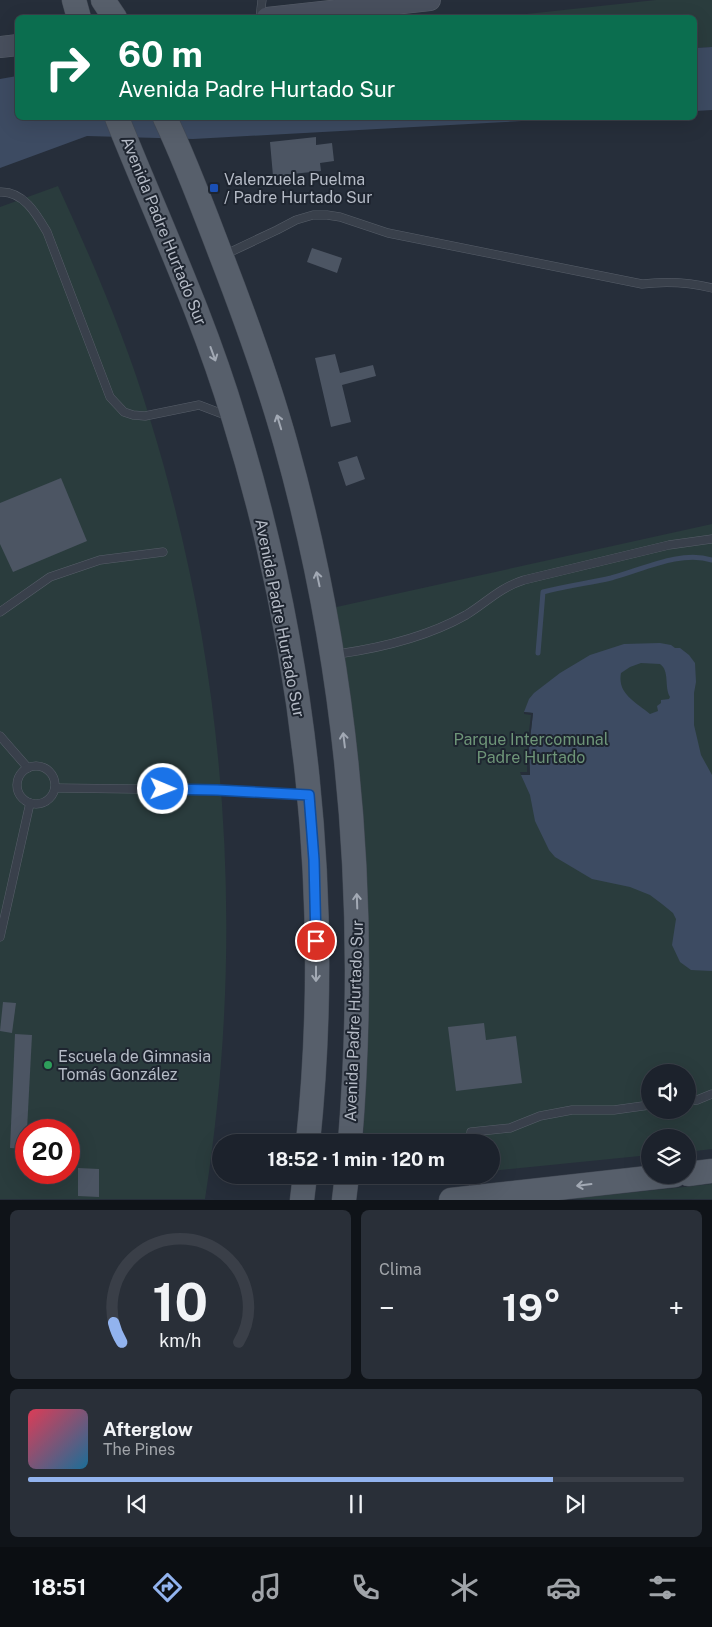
<!DOCTYPE html>
<html lang="es">
<meta charset="utf-8">
<style>
:root{--surface:#1c222c;--page:#292f38;--text:#f1f3f6;--muted:#a0a4a9;--line:#3a3f48;--accent:#92b3ee}
body{margin:0;font-family:"Public Sans",sans-serif;background:var(--page);color:var(--text);height:100vh;display:flex;flex-direction:column;font-size:19px;white-space:nowrap}
*{box-sizing:border-box;margin:0}
p{font-size:16px;color:var(--muted)}
.icon{flex:none;width:28px;height:28px;fill:none;stroke:currentColor;stroke-width:2;stroke-linecap:round;stroke-linejoin:round}
.map{position:relative;height:1200px;overflow:hidden}
.panel{display:flex;flex-direction:column;gap:10px;padding:10px;background:#0f1318;flex:1}
.panel>*{flex:none}
.banner{position:absolute;left:15px;top:15px;width:682px;height:105px;border-radius:8px;box-shadow:0 5px 20px #0002,0 0 0 1px var(--line);background:#0b6e4f;color:#fff;overflow:hidden}
.fabs{position:absolute;left:641px;top:1064px;display:grid;gap:10px}
.fabs a{display:grid;place-items:center;width:55px;height:55px;border-radius:50%;background:var(--surface);box-shadow:0 5px 20px #0002,0 0 0 1px var(--line);font-size:25px}
.speed{position:absolute;left:15px;top:1119px;display:flex;gap:10px;font-size:25px;font-weight:700;text-align:center}
.speed>*{display:grid;place-content:center;width:65px;height:65px;border-radius:50%;background:var(--surface);box-shadow:0 5px 20px #0002,0 0 0 1px var(--line);line-height:1}
.speed .limit{border:8px solid #d22;background:#fff;color:#111}
.pin{position:absolute;display:grid;place-items:center;width:42px;height:42px;color:#fff;margin:-21px;border:2px solid #fff;border-radius:50%;box-shadow:0 1px 5px #0007}
.me{position:absolute;width:55px;margin:-28px;rotate:91deg;stroke-linejoin:round;filter:drop-shadow(0 0 4px #0008)}
.turn{display:flex;align-items:center;gap:18px;height:105px;padding:0 20px;font-size:22px}
.turn .icon{width:65px;height:65px;stroke-width:2.5}
.turn b{display:block;font-size:35px;line-height:42px}
.big{font-size:38px;font-weight:700;line-height:1.1}
.panel .tile{flex:1;display:flex;flex-direction:column;justify-content:center;gap:8px;min-width:0;padding:0 18px;border-radius:8px;background:var(--page)}
.panel .dial{align-items:center;gap:0}
.dial svg{height:130px;overflow:visible;fill:none;stroke:var(--line);stroke-width:7;stroke-linecap:round;text-anchor:middle}
.dial text{fill:var(--text);stroke:none}
.song{display:flex;align-items:center;gap:15px}
.cover{width:60px;height:60px;border-radius:8px;background:linear-gradient(135deg,hsl(350 70% 55%),hsl(200 70% 35%))}
.played{height:5px;border-radius:2px;background:linear-gradient(90deg,var(--accent) 80%,var(--line) 80%)}
.keys{display:flex;justify-content:space-around;direction:ltr}
.heat{display:flex;justify-content:space-between;align-items:center;font-size:28px;direction:ltr}
.panel .tiles{flex:1;display:grid;gap:10px;grid-template-columns:1fr 1fr}
.tile:last-child{grid-column:span 2}
.trip{position:absolute;left:212px;top:1134px;width:288px;height:50px;border-radius:25px;background:var(--surface);box-shadow:0 5px 20px #0002,0 0 0 1px var(--line);font-weight:700;line-height:50px;text-align:center}
.menu{display:flex;height:80px;justify-content:space-around;align-items:center;background:#0b0e12;color:var(--muted)}
.menu .icon{width:35px;height:35px}
.menu .selected{color:var(--accent)}
.menu b{font-size:22px;color:var(--text)}
.map>svg:first-child{display:block}
.green{fill:#2a3c3d;fill-rule:evenodd}
.water{fill:#3d4b62;fill-rule:evenodd}
.pier{fill:#262e3a}
.lines{fill:none;stroke-linecap:round;stroke-linejoin:round}
.stream{stroke:#3d4b62;stroke-width:5}
.building{fill:#4c5563}
.lane-casing{stroke:#575e69;stroke-width:9}
.secondary-casing{stroke:#575e69;stroke-width:22}
.primary-casing{stroke:#424954;stroke-width:25}
.lane{stroke:#39404b;stroke-width:8}
.secondary{stroke:#484f5d;stroke-width:21}
.primary{stroke:#575f6b;stroke-width:24}
.oneway{stroke:#a2a9b4}
.route-casing{stroke:#114b97;stroke-width:12}
.route{stroke:#1a73e8;stroke-width:9}
.transit-dot{fill:#1a4fb4;stroke:#1e2530;stroke-width:2}
.leisure-dot{fill:#2e9e5b;stroke:#1e2530;stroke-width:2}
.labels{text-anchor:middle;dominant-baseline:central;stroke-width:4;stroke-linejoin:round;paint-order:stroke}
.poi-label{font-size:16px;fill:#b5bbc6;stroke:#1e2530;text-anchor:start}
.street-label{font-size:16px;fill:#b5bbc6;stroke:#1e2530}
.park-label{font-size:16px;fill:#6e9578;stroke:#1e2530}
</style>
<div class="map">
<svg width="712" height="1200" viewBox="0 0 712 1200">
<rect width="100%" height="100%" fill="#262e3a"/>
<g class="green">
<path d="M656,0H712V47L695,48V18L498,17Z"/>
<path d="M58,186C93,262 126,339 150,419C228,672 246,938 205,1199H0V207ZM26,1130H69V1172H26Z"/>
<path d="M712,524V1149L688,1152V1138H650V1155L491,1171V1142H363L366,1053L332,608ZM650,1072H688V1110H650Z"/>
<path d="M362,1175H453L382,1182L362,1180Z"/>
<path d="M712,1184V1199H570Z"/>
</g>
<g class="water">
<path d="M712,47V110L695,111V48Z"/>
<path d="M17,76L18,118H577L193,139L87,136L0,168V79Z"/>
<path d="M660,643L671,645L675,648H680L689,655L695,663L696,682L694,693V725L701,755L712,775V971L691,970L680,962L672,945L676,919L673,913L662,904L650,895L630,887L592,879L555,857L549,850L535,821L530,795L521,775L530,774L529,748L533,713L524,712L529,699L534,693L560,673L590,655L624,644ZM641,663L660,664C670,671 664,687 670,697L669,699L661,700V703L657,706L658,711L650,714C636,702 617,694 621,673L630,667Z"/>
</g>
<path class="pier" d="M524,712L533,713L529,748L530,775H521L520,772H527V747L531,715L524,714Z"/>
<g class="lines">
<path class="stream" d="M538,653L543,592C566,586 589,583 611,578C642,570 680,550 712,560"/>
</g>
<g class="building">
<path d="M316,137V145L332,143L334,161L320,163L321,171L273,176L270,142Z"/>
<path d="M312,248L342,258L337,273L307,262Z"/>
<path d="M335,354L340,373L373,365L376,376L342,385L351,422L331,427L315,358Z"/>
<path d="M357,456L365,479L346,486L338,462Z"/>
<path d="M61,478L87,541L13,572L0,544V503Z"/>
<path d="M3,1002L16,1003L12,1033L0,1031Z"/>
<path d="M484,1023L486,1040L516,1036L522,1083L456,1091L448,1027Z"/>
<path d="M15,1034L32,1035L26,1149L10,1148Z"/>
<path d="M78,1168L99,1169V1197L78,1196Z"/>
</g>
<g class="lines">
<g class="lane-casing">
<g id="lane">
<path d="M260,18L262,0"/>
<path d="M0,192C24,191 37,215 47,232L110,397L124,412L133,415L145,416L199,405L228,416"/>
<path d="M224,255L277,230L296,220L313,215H327L340,217L388,233L642,284C666,281 688,282 712,288"/>
<path d="M0,612L50,577L100,560L163,552"/>
<path d="M335,650L338,654C380,648 429,636 466,615C487,602 499,588 524,580L669,545L712,539"/>
<path d="M0,736L28,768"/>
<circle cx="36" cy="785" r="19"/>
<path d="M55,788L217,790L307,795"/>
<path d="M0,937L30,803"/>
<path d="M688,1101L697,1100L712,1094"/>
<path d="M471,1142V1132L510,1128L540,1116L572,1110H614L650,1105"/>
<path d="M473,1175L474,1195"/>
</g>
</g>
<g class="secondary-casing">
<g id="secondary">
<path d="M267,18L430,0"/>
<path d="M0,47L18,45"/>
</g>
</g>
<g class="primary-casing">
<g id="primary">
<path d="M74,0L79,18"/>
<path d="M103,0L115,18"/>
<path d="M117,118C157,218 203,315 234,419C306,652 333,900 308,1142"/>
<path d="M165,118C186,162 203,208 221,255C245,317 268,380 286,445C350,674 369,906 350,1142"/>
<path d="M688,1174L712,1171"/>
<path d="M302,1200L305,1175"/>
<path d="M344,1200L347,1175"/>
<path d="M451,1200L675,1175"/>
</g>
</g>
<use href="#lane" class="lane"/>
<use href="#secondary" class="secondary"/>
<use href="#primary" class="primary"/>
</g>
<defs><path id="oneway-shaft" d="M-6 0H5M1.5-3L5.5 0L1.5 3" fill="none" stroke-width="1.6" stroke-linecap="round" stroke-linejoin="round" transform="scale(1.25)"/></defs>
<g class="oneway">
<use href="#oneway-shaft" transform="translate(213 354) rotate(70)"/>
<use href="#oneway-shaft" transform="translate(279 422) rotate(-107)"/>
<use href="#oneway-shaft" transform="translate(318 579) rotate(-102)"/>
<use href="#oneway-shaft" transform="translate(344 740) rotate(-97)"/>
<use href="#oneway-shaft" transform="translate(357 901) rotate(-92)"/>
<use href="#oneway-shaft" transform="translate(316 974) rotate(90)"/>
<use href="#oneway-shaft" transform="translate(584 1185) rotate(173)"/>
</g>
<g class="lines">
<g class="route-casing">
<path id="route" d="M163,789L217,790L309,795L314,860L316,941"/>
</g>
<use href="#route" class="route"/>
</g>
<rect class="transit-dot" x="209" y="183" width="10" height="10" rx="2.5"/>
<circle class="leisure-dot" cx="48" cy="1065" r="5"/>
<g class="labels">
<g class="poi-label">
<text x="224" y="179">Valenzuela Puelma<tspan x="224" dy="18">/ Padre Hurtado Sur</tspan></text>
<text x="58" y="1056">Escuela de Gimnasia<tspan x="58" dy="18">Tomás González</tspan></text>
</g>
<g class="street-label">
<text transform="translate(164 231) rotate(68)">Avenida Padre Hurtado Sur</text>
<text transform="translate(280 618) rotate(79)">Avenida Padre Hurtado Sur</text>
<text transform="translate(354 1021) rotate(-88)">Avenida Padre Hurtado Sur</text>
</g>
<g class="park-label">
<text x="531" y="739">Parque Intercomunal<tspan x="531" dy="18">Padre Hurtado</tspan></text>
</g>
</g>
</svg>
<div class="fabs">
<a><svg class="icon" aria-label="sound" viewBox="0 0 24 24"><path d="M4 9h4l5-4v14l-5-4H4zM17 9q2 3 0 6"/></svg></a>
<a><svg class="icon" aria-label="layers" viewBox="0 0 24 24"><path d="M12 4l9 5-9 5-9-5zM3 14l9 5 9-5"/></svg></a>
</div>
<div class="speed"><div class="limit">20</div></div>
<div class="pin" style="left:316px;top:941px;background:#d93025"><svg class="icon" aria-label="arrive" viewBox="0 0 24 24"><path d="M6 21V4h12l-3 4 3 4H6"/></svg></div>
<svg class="me" style="left:163px;top:789px" viewBox="-20 -20 40 40"><circle r="17" fill="#1a73e8" stroke="#fff" stroke-width="3"/><path d="M0-11L8 9 0 5-8 9z" fill="#fff"/></svg>
<div class="trip">18:52 · 1 min · 120 m</div>
<div class="banner">
<div class="turn"><svg class="icon" aria-label="right" viewBox="0 0 24 24"><path d="M7 20v-9h11M14 6l5 5-5 5"/></svg><div><b>60 m</b>Avenida Padre Hurtado Sur</div></div>
</div>
</div>
<section class="panel">
<div class="tiles">
<div class="tile dial"><svg viewBox="0 0 100 80">
<path d="M14 69A42 42 0 1 1 86 69"/>
<path d="M14 69A42 42 0 0 1 9 57" stroke="#92b3ee"/>
<text x="50" y="56" font-size="32" font-weight="700">10</text>
<text x="50" y="72" font-size="11">km/h</text>
</svg></div>
<div class="tile"><p>Clima</p>
<div class="heat"><a>−</a><b class="big">19°</b><a>+</a></div>
</div>
<div class="tile">
<div class="song"><i class="cover"></i><div><b>Afterglow</b><p>The Pines</p></div></div>
<div class="played"></div>
<div class="keys"><svg class="icon" aria-label="previous" viewBox="0 0 24 24"><path d="M18 5L8 12l10 7zM5 5v14"/></svg><svg class="icon" aria-label="pause" viewBox="0 0 24 24"><path d="M8 5v14M16 5v14"/></svg><svg class="icon" aria-label="next" viewBox="0 0 24 24"><path d="M6 5l10 7-10 7zM19 5v14"/></svg></div>
</div>
</div>
</section>
<nav class="menu">
<b>18:51</b>
<svg class="icon selected" aria-label="directions" viewBox="0 0 24 24"><path d="M12 3l9 9-9 9-9-9zM9 14v-3h6M13 9l2 2-2 2"/></svg>
<svg class="icon" aria-label="music" viewBox="0 0 24 24"><path d="M9 18V5l10-2v13"/><circle cx="6" cy="18" r="3"/><circle cx="16" cy="16" r="3"/></svg>
<svg class="icon" aria-label="phone" viewBox="0 0 24 24"><path d="M5 4h4l2 5-3 2q2 4 5 5l2-3 5 2v4C11 20 4 13 5 4z"/></svg>
<svg class="icon" aria-label="climate" viewBox="0 0 24 24"><path d="M12 3v18M4 7l16 10M4 17L20 7"/></svg>
<svg class="icon" aria-label="car" viewBox="0 0 24 24"><path d="M5 17H2v-5l4-1 3-4h7l3 4 3 1v5h-3M9 17h6M6 11h13"/><circle cx="7" cy="17" r="2"/><circle cx="17" cy="17" r="2"/></svg>
<svg class="icon" aria-label="filters" viewBox="0 0 24 24"><path d="M4 7h16M4 17h16"/><circle cx="9" cy="7" r="2"/><circle cx="15" cy="17" r="2"/></svg>
</nav>
